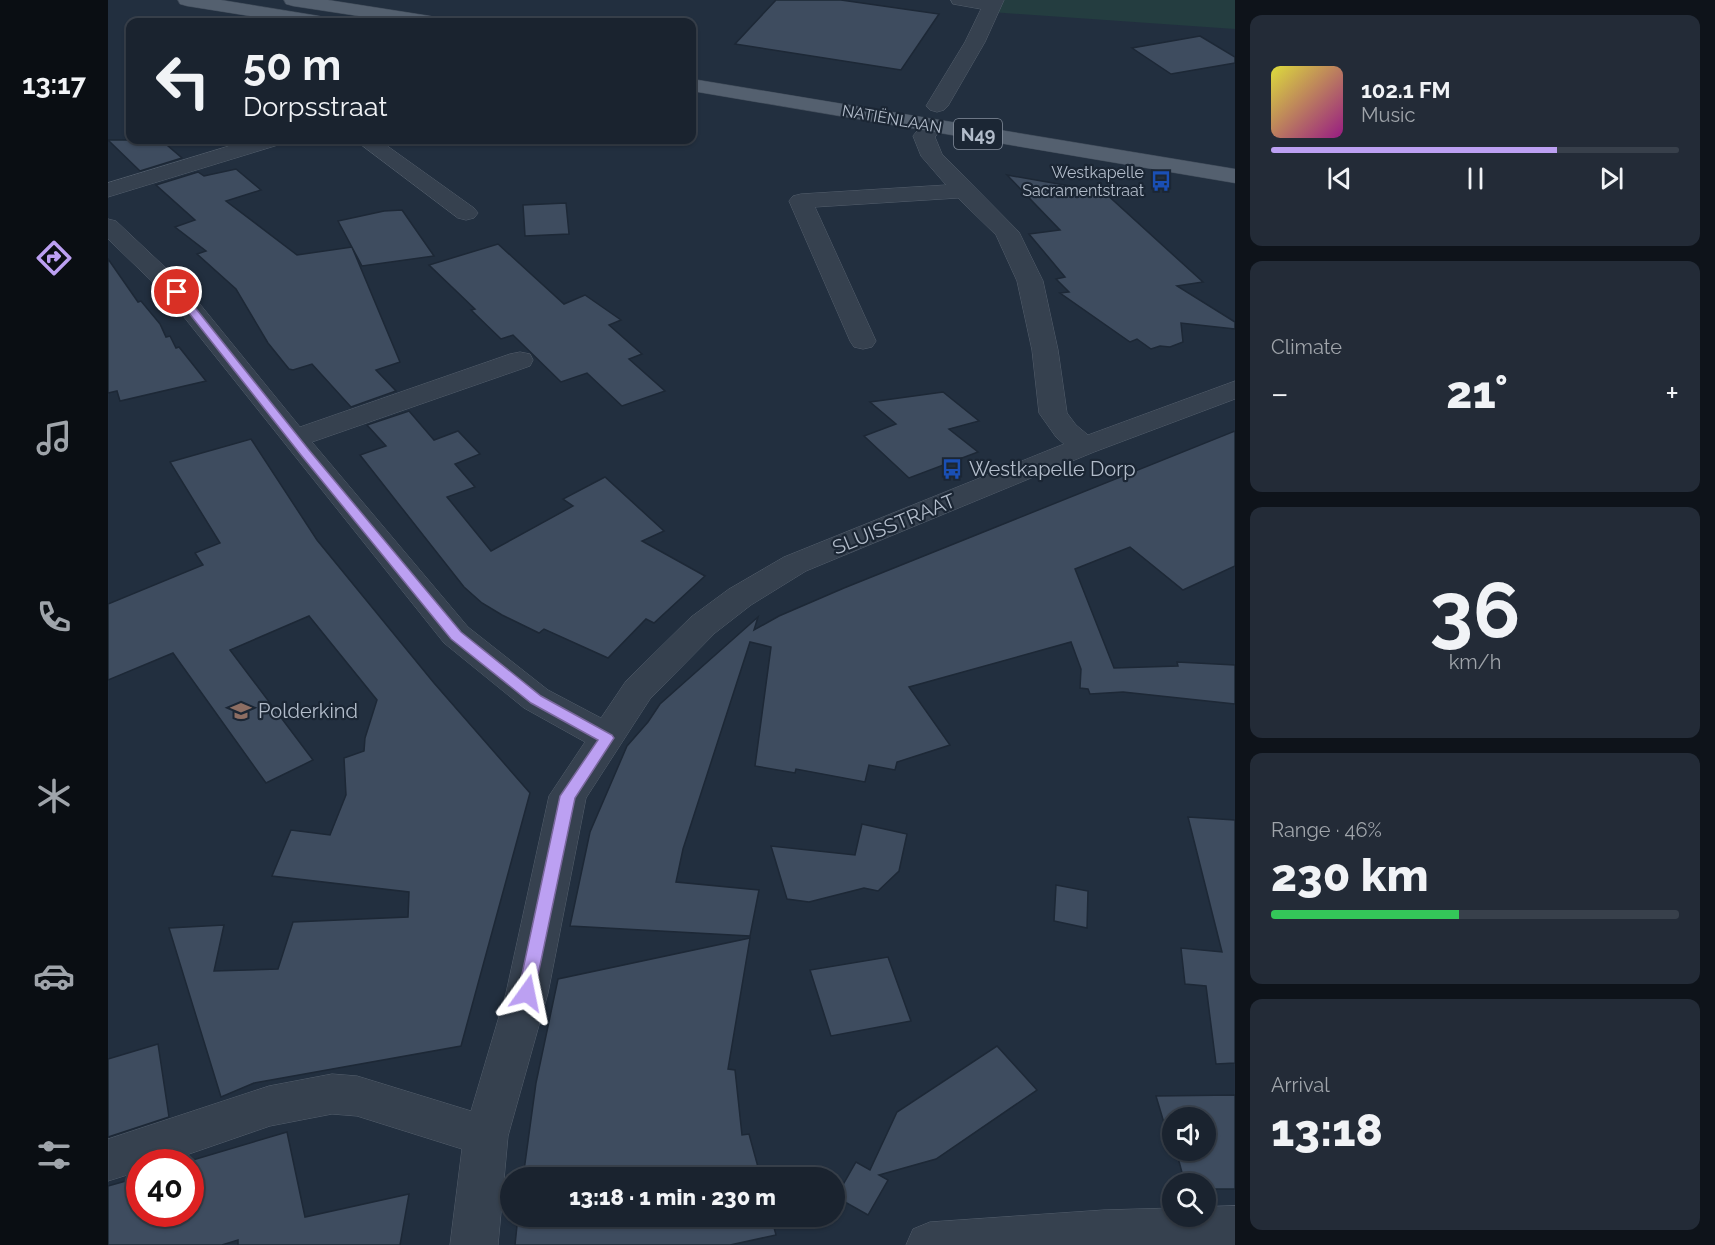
<!DOCTYPE html>
<meta charset="utf-8">
<style>
:root{--surface:#1a232f;--page:#232b37;--text:#f1f3f6;--muted:#9fa4aa;--line:#38404b;--accent:#bca0f2}
body{margin:0;font-family:Raleway,sans-serif;background:var(--page);color:var(--text);height:100vh;display:flex;flex-direction:column;font-size:22px;white-space:nowrap}
*{box-sizing:border-box;margin:0}
p{font-size:20px;color:var(--muted)}
.icon{flex:none;width:33px;height:33px;fill:none;stroke:currentColor;stroke-width:2;stroke-linecap:round;stroke-linejoin:round}
.map{position:relative;flex:1;overflow:hidden}
.drawer{display:flex;flex-direction:column;gap:15px;padding:15px;background:#0e131a;width:480px}
.drawer>*{flex:none}
.guide{position:absolute;left:18px;top:18px;width:570px;height:126px;border-radius:12px;box-shadow:0 2px 4px #0004,0 0 0 2px var(--line);background:#1a232f;color:var(--text);overflow:hidden}
.controls{position:absolute;left:1054px;top:1107px;display:grid;gap:12px}
.controls a{display:grid;place-items:center;width:54px;height:54px;border-radius:50%;background:var(--surface);box-shadow:0 2px 4px #0004,0 0 0 2px var(--line);font-size:30px}
.speed{position:absolute;left:18px;top:1149px;display:flex;gap:12px;font-size:30px;font-weight:700;text-align:center}
.speed>*{display:grid;place-content:center;width:78px;height:78px;border-radius:50%;background:var(--surface);box-shadow:0 2px 4px #0004,0 0 0 2px var(--line);line-height:1}
.speed .limit{border:9px solid #d22;background:#fff;color:#111}
.pin{position:absolute;display:grid;place-items:center;width:51px;height:51px;color:#fff;margin:-26px;border:3px solid #fff;border-radius:50%;box-shadow:0 2px 6px #0007}
.me{position:absolute;width:66px;margin:-33px;rotate:12deg;stroke-linejoin:round;filter:drop-shadow(0 0 4px #0008)}
.turn{display:flex;align-items:center;gap:21px;height:126px;padding:0 18px;font-size:27px}
.turn .icon{width:78px;height:78px;stroke-width:2.5}
.turn b{display:block;font-size:42px;line-height:51px}
.big{font-size:45px;font-weight:800;line-height:1.1}
.drawer .widget{flex:1;display:flex;flex-direction:column;justify-content:center;gap:9px;min-width:0;padding:0 21px;border-radius:12px;background:var(--page)}
.drawer .dial{align-items:center;gap:0}
.dial b{font-size:78px;line-height:1}
.song{display:flex;align-items:center;gap:18px}
.cover{width:72px;height:72px;border-radius:9px;background:linear-gradient(135deg,hsl(60 70% 55%),hsl(310 70% 35%))}
.played{height:6px;border-radius:3px;background:linear-gradient(90deg,var(--accent) 70%,var(--line) 70%)}
.keys{display:flex;justify-content:space-around;direction:ltr}
.heat{display:flex;justify-content:space-between;align-items:center;font-size:33px;direction:ltr}
.charge{height:9px;border-radius:4px;background:linear-gradient(90deg,#34c759 46%,var(--line) 0)}
.trip{position:absolute;left:392px;top:1167px;width:345px;height:60px;border-radius:30px;background:var(--surface);box-shadow:0 2px 4px #0004,0 0 0 2px var(--line);font-weight:800;line-height:60px;text-align:center}
main{display:flex;flex:1;min-height:0}
.tab-bar{display:flex;flex-direction:column;width:108px;justify-content:space-around;align-items:center;background:#0a0e13;color:var(--muted)}
.tab-bar .icon{width:42px;height:42px}
.tab-bar .current{color:var(--accent)}
.tab-bar b{font-size:27px;color:var(--text)}
.map>svg:first-child{display:block}
.green{fill:#243d40}
.building{fill:#3e4c5f;stroke:#1d2836;stroke-width:1.5}
.lines{fill:none;stroke-linecap:round;stroke-linejoin:round}
.minor-casing{stroke:#545f6d;stroke-width:1}
.major-casing{stroke:#3f4a58;stroke-width:1}
.minor{fill:#36414f;fill-rule:evenodd}
.major{fill:#54606f;fill-rule:evenodd}
.route{fill:#bca0f2;stroke:#7a689d;stroke-width:1.5}
.labels{text-anchor:middle;dominant-baseline:central;stroke-width:4.5;stroke-linejoin:round;paint-order:stroke}
.far-street-label{font-size:16px;fill:#b2bcca;stroke:#1b2634}
.far-poi-label{font-size:16px;fill:#b2bcca;stroke:#1b2634;text-anchor:end}
.shield{fill:#1b2634;stroke:#858f9d;stroke-width:1.5}
.shield-label{font-size:18px;font-weight:bold;fill:#b2bcca}
.poi-label{font-size:20px;fill:#b2bcca;stroke:#1b2634;text-anchor:start}
.street-label{font-size:20px;fill:#b2bcca;stroke:#1b2634}
</style>
<main>
<nav class="tab-bar">
<b>13:17</b>
<svg class="icon current" aria-label="directions" viewBox="0 0 24 24"><path d="M12 3l9 9-9 9-9-9zM9 14v-3h6M13 9l2 2-2 2"/></svg>
<svg class="icon" aria-label="music" viewBox="0 0 24 24"><path d="M9 18V5l10-2v13"/><circle cx="6" cy="18" r="3"/><circle cx="16" cy="16" r="3"/></svg>
<svg class="icon" aria-label="phone" viewBox="0 0 24 24"><path d="M5 4h4l2 5-3 2q2 4 5 5l2-3 5 2v4C11 20 4 13 5 4z"/></svg>
<svg class="icon" aria-label="climate" viewBox="0 0 24 24"><path d="M12 3v18M4 7l16 10M4 17L20 7"/></svg>
<svg class="icon" aria-label="car" viewBox="0 0 24 24"><path d="M5 17H2v-5l4-1 3-4h7l3 4 3 1v5h-3M9 17h6M6 11h13"/><circle cx="7" cy="17" r="2"/><circle cx="17" cy="17" r="2"/></svg>
<svg class="icon" aria-label="filters" viewBox="0 0 24 24"><path d="M4 7h16M4 17h16"/><circle cx="9" cy="7" r="2"/><circle cx="15" cy="17" r="2"/></svg>
</nav>
<div class="map">
<svg width="1127" height="1245" viewBox="0 0 1127 1245">
<rect width="100%" height="100%" fill="#222f3f"/>
<path class="green" d="M887,0H1127V29L883,12Z"/>
<g class="building">
<path d="M668,0H733L831,14L793,70L627,44Z"/>
<path d="M1092,36L1127,57V63L1063,74L1024,48Z"/>
<path d="M0,140H53L74,158L32,171Z"/>
<path d="M128,169L153,190L118,201L189,255L244,247L292,362L268,370L288,391L243,407L204,364L185,370L181,369L160,343L128,289L89,254L98,251L67,227L87,220L48,185L90,172L96,176Z"/>
<path d="M899,175L996,192L1095,282L1069,286L1127,322V329L1073,323L1075,342L1062,347L1052,346L1043,349L1029,339L1022,342L952,293L961,292L948,279L957,277L921,234L952,230Z"/>
<path d="M458,203L461,234L417,236L415,205Z"/>
<path d="M294,210L326,256L254,266L230,221L276,211Z"/>
<path d="M390,244L456,304L477,295L513,320L501,325L534,354L521,359L557,391L514,406L479,373L453,382L405,335L393,339L363,310L367,309L321,265Z"/>
<path d="M0,259L30,302L33,301L52,324L58,337L62,336L68,348L71,347L98,381L12,401L9,391L0,393Z"/>
<path d="M835,392L871,421L841,429L870,452L801,478L756,436L788,424L762,402Z"/>
<path d="M301,411L326,440L350,431L372,454L347,464L367,487L339,497L383,551L465,506L455,499L497,477L556,531L534,541L597,576L546,623L538,619L500,658L436,629L431,633L394,615L374,603L356,587L252,455L278,446L259,425Z"/>
<path d="M1127,431V566L1075,590L1022,547L967,569L1006,668L1070,666L1069,662L1127,665V704L1015,692L982,694L980,689L972,688L973,669L963,642L801,687L842,745L789,762L787,770L761,765L757,782L688,769L687,773L647,766L663,647L642,642L575,849L568,882L651,890L642,936L462,926L482,832L519,746L540,722L552,704L650,617L646,630L671,616L736,588Z"/>
<path d="M143,439L209,540L326,683L422,793L353,1046L146,1083L113,1097L61,928L116,925L106,971L170,969L185,922L300,917L301,892L164,876L183,830L222,835L238,795L236,758L256,751L257,738L269,700L201,616L122,650L205,760L158,783L65,653L0,680V604L95,565L87,553L112,543L62,462Z"/>
<path d="M1080,817L1127,820V1063L1108,1064L1098,986L1077,984L1073,948L1114,952Z"/>
<path d="M754,824L799,834L791,871L770,891L756,888L701,902L679,899L663,846L747,855Z"/>
<path d="M948,885L980,891L979,928L946,921Z"/>
<path d="M642,938L620,1069L627,1070L634,1135L641,1134L653,1178H415L428,1083L450,979Z"/>
<path d="M780,957L803,1021L723,1036L702,970Z"/>
<path d="M50,1044L61,1117L0,1137V1059Z"/>
<path d="M889,1046L929,1090L828,1159L771,1175L780,1180L760,1215L728,1197L748,1162L762,1170L789,1112Z"/>
<path d="M1127,1095V1189H1098V1184H1077L1068,1150H1098V1118H1065V1138L1064,1133H1059L1048,1096Z"/>
<path d="M179,1132L197,1217L301,1194L292,1245H130V1240L114,1245H0V1186L32,1177V1214H82V1162H78Z"/>
<path d="M410,1216H663L668,1235L622,1245H407Z"/>
</g>
<g class="lines">
<g class="minor-casing">
<g id="minor">
<path d="M843,0H896L877,42L840,106L836,110L829,112L822,110L818,106L857,42L873,9L845,4Z"/>
<path d="M825,120L833,121L836,126L827,137L834,154L911,232L935,281L950,350L959,413L968,425L980,435L1127,381V399L986,452L698,571L643,605L607,633L542,699L478,798L440,993L400,1136L390,1245H342L354,1149L249,1116L224,1114L162,1126L58,1162H32V1171L0,1181V1139L161,1086L224,1074L249,1076L363,1111L398,993L441,796L477,742L416,708L336,643L60,297L0,239V219L8,221L78,287L192,427L402,354L412,352L422,354L425,360L422,366L204,442L360,627L440,690L493,718L518,681L583,617L621,589L676,557L956,444L948,437L931,413L924,350L909,281L888,235L850,198L707,207L768,341L764,347L755,349L746,347L742,341L681,201L685,196L693,194L838,185L813,156L805,136L817,121Z"/>
<path d="M141,140H173L170,145L0,197V183Z"/>
<path d="M247,140H271L366,208L370,213L366,218L358,220L350,218Z"/>
<path d="M1127,1206V1245H798L805,1229L822,1222L996,1210L1065,1208V1216H1098V1207Z"/>
</g>
</g>
<g class="major-casing">
<g id="major">
<path d="M70,0H113L211,16L218,18L221,22H180L79,6L72,4Z"/>
<path d="M176,0H220L322,16L329,18L332,22H290L185,6L178,4Z"/>
<path d="M584,79L1127,169V183L584,91Z"/>
</g>
</g>
<use href="#minor" class="minor"/>
<use href="#major" class="major"/>
</g>
<path class="route" d="M69,289L73,290L201,450L353,632L433,696L504,735L506,738L467,798L425,999L419,1001L413,999L410,993L452,796L490,740L423,703L343,639L193,455L66,294L64,292Z"/>
<defs>
<g id="bus-bare" transform="scale(1.62)"><path d="M-5-6H5V4H4V6H2V4H-2V6H-4V4H-5ZM-3.5-4V0h7V-4ZM-3.5 1.2v1.5H-2V1.2ZM2 1.2v1.5H3.5V1.2Z" fill="#1a4fb4" stroke="#1b2634" stroke-width="2.5" paint-order="stroke"/></g>
<g id="school-bare" transform="scale(1.62)"><path d="M0-5L7-2L0 1L-7-2ZM-4 1L0 2.5L4 1V4Q0 6-4 4Z" fill="#8d6e63" stroke="#1b2634" stroke-width="2.5" paint-order="stroke"/></g>
</defs>
<g fill-rule="evenodd">
<use href="#bus-bare" x="1053" y="181"/>
<use href="#bus-bare" x="844" y="469"/>
<use href="#school-bare" x="133" y="711"/>
</g>
<g class="labels">
<g class="far-street-label">
<text transform="translate(784 119) rotate(10)">NATIËNLAAN</text>
</g>
<g class="far-poi-label">
<text x="1036" y="172">Westkapelle<tspan x="1036" dy="18">Sacramentstraat</tspan></text>
</g>
<rect class="shield" x="846" y="119" width="48" height="30" rx="4.5"/>
<g class="shield-label">
<text x="870" y="134">N49</text>
</g>
<g class="poi-label">
<text x="861" y="469">Westkapelle Dorp</text>
<text x="150" y="711">Polderkind</text>
</g>
<g class="street-label">
<text transform="translate(786 524) rotate(-22)">SLUISSTRAAT</text>
</g>
</g>
</svg>
<div class="controls">
<a><svg class="icon" aria-label="sound" viewBox="0 0 24 24"><path d="M4 9h4l5-4v14l-5-4H4zM17 9q2 3 0 6"/></svg></a>
<a><svg class="icon" aria-label="search" viewBox="0 0 24 24"><circle cx="10" cy="10" r="6"/><path d="M15 15l6 6"/></svg></a>
</div>
<div class="speed"><div class="limit">40</div></div>
<div class="pin" style="left:69px;top:292px;background:#d93025"><svg class="icon" aria-label="arrive" viewBox="0 0 24 24"><path d="M6 21V4h12l-3 4 3 4H6"/></svg></div>
<svg class="me" style="left:419px;top:993px" viewBox="-20 -20 40 40"><path d="M0-17L14 15 0 8-14 15z" fill="#bca0f2" stroke="#fff" stroke-width="4"/></svg>
<div class="trip">13:18 · 1 min · 230 m</div>
<div class="guide">
<div class="turn"><svg class="icon" aria-label="left" viewBox="0 0 24 24"><path d="M17 20v-9H6M10 6l-5 5 5 5"/></svg><div><b>50 m</b>Dorpsstraat</div></div>
</div>
</div>
<section class="drawer">
<div class="widget">
<div class="song"><i class="cover"></i><div><b>102.1 FM</b><p>Music</p></div></div>
<div class="played"></div>
<div class="keys"><svg class="icon" aria-label="previous" viewBox="0 0 24 24"><path d="M18 5L8 12l10 7zM5 5v14"/></svg><svg class="icon" aria-label="pause" viewBox="0 0 24 24"><path d="M8 5v14M16 5v14"/></svg><svg class="icon" aria-label="next" viewBox="0 0 24 24"><path d="M6 5l10 7-10 7zM19 5v14"/></svg></div>
</div>
<div class="widget"><p>Climate</p>
<div class="heat"><a>−</a><b class="big">21°</b><a>+</a></div>
</div>
<div class="widget dial"><b>36</b><p>km/h</p></div>
<div class="widget"><p>Range · 46%</p><b class="big">230 km</b><div class="charge"></div></div>
<div class="widget"><p>Arrival</p><b class="big">13:18</b></div>
</section>
</main>
